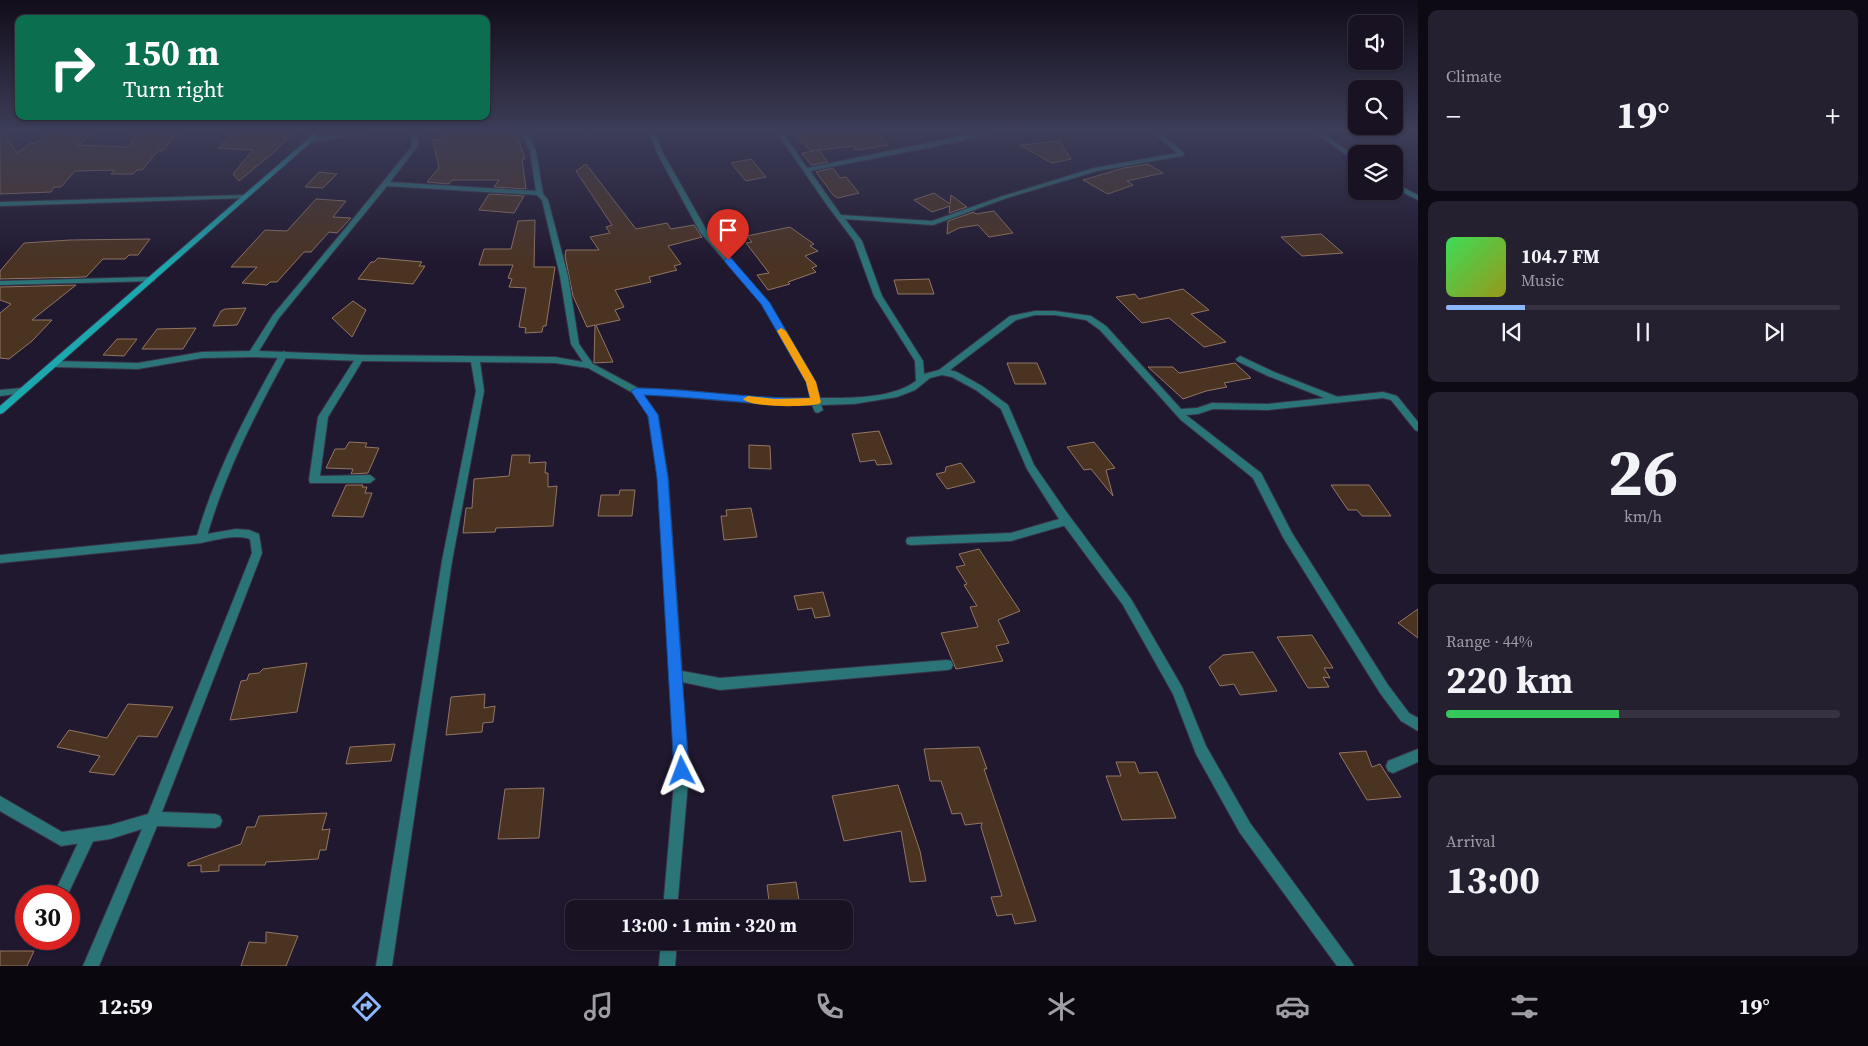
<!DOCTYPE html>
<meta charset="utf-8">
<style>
:root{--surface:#181223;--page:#252030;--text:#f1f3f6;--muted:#9f9ea6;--line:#363241;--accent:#8eb8fd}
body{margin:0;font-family:"Source Serif 4",serif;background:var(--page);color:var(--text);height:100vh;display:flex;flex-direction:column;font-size:19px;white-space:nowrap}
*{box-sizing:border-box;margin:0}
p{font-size:16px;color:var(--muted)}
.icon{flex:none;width:28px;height:28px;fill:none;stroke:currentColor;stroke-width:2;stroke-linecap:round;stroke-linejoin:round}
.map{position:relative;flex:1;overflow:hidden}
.side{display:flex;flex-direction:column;gap:10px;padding:10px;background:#0d0a13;width:450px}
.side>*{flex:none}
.guide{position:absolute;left:15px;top:15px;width:475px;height:105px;border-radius:10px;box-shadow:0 1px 4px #0004,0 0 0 1px var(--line);background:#0b6e4f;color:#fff;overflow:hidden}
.tools{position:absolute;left:1348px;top:15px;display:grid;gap:10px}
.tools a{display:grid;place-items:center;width:55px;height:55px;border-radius:10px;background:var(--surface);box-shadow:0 1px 4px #0004,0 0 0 1px var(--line);font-size:25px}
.speed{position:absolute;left:15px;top:885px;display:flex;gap:10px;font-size:25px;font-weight:700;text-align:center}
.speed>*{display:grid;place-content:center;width:65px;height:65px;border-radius:50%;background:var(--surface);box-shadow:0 1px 4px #0004,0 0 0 1px var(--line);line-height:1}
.speed .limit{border:8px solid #d22;background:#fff;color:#111}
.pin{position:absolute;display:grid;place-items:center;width:42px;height:42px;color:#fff;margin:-51px -21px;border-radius:50% 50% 50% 0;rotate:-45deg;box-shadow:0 0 5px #0007}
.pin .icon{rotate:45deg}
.me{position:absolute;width:55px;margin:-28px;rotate:357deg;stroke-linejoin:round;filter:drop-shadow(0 0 4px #0008)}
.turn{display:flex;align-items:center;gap:18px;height:105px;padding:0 25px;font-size:22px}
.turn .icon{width:65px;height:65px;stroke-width:2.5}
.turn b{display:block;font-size:35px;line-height:42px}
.big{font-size:38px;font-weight:700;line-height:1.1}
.side .widget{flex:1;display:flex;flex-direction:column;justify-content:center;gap:8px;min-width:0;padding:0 18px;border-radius:10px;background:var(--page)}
.side .dial{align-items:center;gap:0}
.dial b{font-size:65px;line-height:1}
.song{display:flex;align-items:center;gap:15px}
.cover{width:60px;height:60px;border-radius:8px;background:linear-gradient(135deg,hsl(130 70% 55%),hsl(60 70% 35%))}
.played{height:5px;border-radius:2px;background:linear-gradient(90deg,var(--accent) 20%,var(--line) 20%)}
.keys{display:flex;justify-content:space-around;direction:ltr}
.heat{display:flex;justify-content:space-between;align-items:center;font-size:28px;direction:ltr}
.charge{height:8px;border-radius:4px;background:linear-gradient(90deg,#34c759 44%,var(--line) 0)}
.trip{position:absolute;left:565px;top:900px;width:288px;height:50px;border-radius:10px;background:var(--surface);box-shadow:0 1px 4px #0004,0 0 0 1px var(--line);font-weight:700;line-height:50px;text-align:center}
.dock{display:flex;height:80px;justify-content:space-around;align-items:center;background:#0a070e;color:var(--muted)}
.dock .icon{width:35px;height:35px}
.dock .on{color:var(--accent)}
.dock b{font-size:22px;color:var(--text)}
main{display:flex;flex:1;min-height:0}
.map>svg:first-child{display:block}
.building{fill:#4b3322;stroke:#927663}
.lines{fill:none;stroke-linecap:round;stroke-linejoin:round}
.lane-casing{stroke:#393248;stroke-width:2}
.street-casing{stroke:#393248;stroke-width:2}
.secondary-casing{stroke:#393248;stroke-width:2}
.path{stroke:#7a7387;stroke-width:2;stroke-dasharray:0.5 2.5;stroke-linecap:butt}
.lane{fill:#2b7579;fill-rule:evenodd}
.street{fill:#2b7579;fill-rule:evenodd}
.secondary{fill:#1ba8af;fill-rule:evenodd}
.route{fill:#1a73e8;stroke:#114b97}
.slow{fill:#f59e0b}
</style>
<main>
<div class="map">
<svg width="1418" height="966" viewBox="0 0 1418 966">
<rect width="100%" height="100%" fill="#20182f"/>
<g class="building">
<path d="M0,130H3L17,153L31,143L36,144L48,133L91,134L78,145L128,147L139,130H180L162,151L159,150L142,170H137L133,174H111L115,170L75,171L61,187H54L51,192L0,194Z"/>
<path d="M238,130H296L274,152L239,181L233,174L253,150L218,148Z"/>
<path d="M462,130H515L525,159H522L526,189L494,187L499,180H452L449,184L427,182L439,168L433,140L441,139L440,135Z"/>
<path d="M795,130H875L888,145L856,150L853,146L811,151L793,132H796Z"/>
<path d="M1059,141L1071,159L1052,163L1020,145Z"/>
<path d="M819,150L828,162L811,165L802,153Z"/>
<path d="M751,159L766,177L746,181L731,163Z"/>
<path d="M586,164L636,229L667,223L671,229L694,225L702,237L668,246L681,264L674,266L677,270L649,277L651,282L615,290L624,307L615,310L620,320L596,325L613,362L594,363L595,325L587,327L573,296L565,256L566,250H599L590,237L610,233L606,227L612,225L576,171Z"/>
<path d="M1148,164L1163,173L1127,181L1133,185L1108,194L1083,180L1124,168Z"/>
<path d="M833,168L840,178L846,177L859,193L838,198L834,196L816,172Z"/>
<path d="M319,172L337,174L323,188L305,187Z"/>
<path d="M934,193L950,204L951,195L967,207L949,213L950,206L932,212L914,200Z"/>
<path d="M489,194L524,196L514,213L479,210Z"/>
<path d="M316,199L346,201L333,217L351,218L337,233L329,232L311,252H304L277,282H270L267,285L242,283L257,267H231L265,230L287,231Z"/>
<path d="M994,211L1013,233L989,237L978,225L959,228L947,234L948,221L974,212L976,214Z"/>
<path d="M535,220L534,267H555L546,326H543L542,332L525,333L526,328L519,327L526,288L509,287L512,279L508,278L513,265H479L484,249H511L518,221Z"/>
<path d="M790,227L814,244L810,246L818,251L805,256L817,266L812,268L816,272L788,282L790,284L768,290L757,275L769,273L746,243L752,242L747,236Z"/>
<path d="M1321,234L1343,253L1302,256L1281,237Z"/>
<path d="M150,239L138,255H129L125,259H103L86,277L0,279V271L24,243L70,240Z"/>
<path d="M378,258L422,262L419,266H425L413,284L358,279L371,262H374Z"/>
<path d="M929,279L934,294H898L894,280Z"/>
<path d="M76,285L32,320H52L32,341L9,359L0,358V313L11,304L0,300V287Z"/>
<path d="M1183,289L1209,310L1191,314L1226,342L1204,347L1169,318L1142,323L1116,297L1135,294L1139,299Z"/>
<path d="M353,301L366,310L352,337L332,318Z"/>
<path d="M246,308L237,325L213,326L221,311L225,309Z"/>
<path d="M196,328L183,349H142L157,329Z"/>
<path d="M117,339H137L124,356L103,355Z"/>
<path d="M1007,363H1037L1046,384H1015Z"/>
<path d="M1235,363L1251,378L1224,383L1227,387L1206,391L1183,399L1148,367H1173L1179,373Z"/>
<path d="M879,431L892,464L877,465L875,460L860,462L852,434Z"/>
<path d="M349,442L367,443L365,447L379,448L368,473L351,474L353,469L326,468L335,449H345Z"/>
<path d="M1094,442L1115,468L1106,470L1113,496L1091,469L1084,470L1067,447Z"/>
<path d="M749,445L770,446L771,469L749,468Z"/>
<path d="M512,455H530L529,463L546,462L545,473H548V487L557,486L553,526L496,528L495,532L463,533L466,508H472L474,479L509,476Z"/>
<path d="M961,463L975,482L947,489L936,474L945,472L946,467Z"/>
<path d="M346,485H363L362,487H367L365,493H372L363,517L332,516Z"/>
<path d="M1331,485H1369L1391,516H1362L1357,510H1348Z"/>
<path d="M620,490H635L632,516H598L601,495H619Z"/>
<path d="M751,508L757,537L724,540L721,516H727L726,510Z"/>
<path d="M979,549L1020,611L998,620L1009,643L996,646L1003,661L956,669L941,633L978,627L970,607L977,606L964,585L967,584L956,567L965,565L959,554Z"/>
<path d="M823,592L830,616L815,618L812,608L798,610L794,596Z"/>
<path d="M1418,609V638L1398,623Z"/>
<path d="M1312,635L1333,668H1324L1330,678L1323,677L1329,687L1308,688L1277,637Z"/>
<path d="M1253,652L1277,691L1240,695L1234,684L1220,686L1209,667L1223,655Z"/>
<path d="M307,663L297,712L230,720L241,681L247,680L249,674L259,673L263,669Z"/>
<path d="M485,694L484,708L495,706L493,722L483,723L482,732L446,735L451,697Z"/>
<path d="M128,704L173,707L157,737L138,736L114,775L89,772L100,756L57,747L69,730L107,738Z"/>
<path d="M395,744L391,761L346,764L350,747Z"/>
<path d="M979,747L987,769H984L1036,921L1015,924L1012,914L997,916L991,897L1002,896L981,827L982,823L965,825L961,813L952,814L941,781H930L924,749Z"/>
<path d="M1366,751L1372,767L1380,764L1401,797L1367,800L1339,753Z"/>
<path d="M1116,762H1135L1139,773L1157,772L1176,818L1122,820L1106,776H1121Z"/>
<path d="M898,785L920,851L926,881L910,882L901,831L844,841L832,796Z"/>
<path d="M544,788L539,838L498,839L505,789Z"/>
<path d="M327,813L322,830L330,829L326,850H320L318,859L266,862L265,865H219V871L201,872V865L188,866V863L241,844L247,827H255L259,816Z"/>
<path d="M796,882L800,907L770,909L767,885Z"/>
<path d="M266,932L298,936L286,966H241L249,942L266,943Z"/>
<path d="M0,951H34L27,966H0Z"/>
</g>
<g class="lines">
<g class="lane-casing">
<g id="lane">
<path d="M284,351L288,354C255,414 225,473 206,539L205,542H197L196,539C215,473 246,414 280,354Z"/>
<path d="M360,355L364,358L328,417L320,476L370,475L375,479L370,483H310L309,480L318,417L357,356Z"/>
<path d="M1240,356L1274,372L1338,397L1340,399L1335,402L1332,401L1268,376L1237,361L1236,359Z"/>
<path d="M1066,517L1070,518L1071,521L1070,524L1011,541L911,545L907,544L906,541L907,538L911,537L1011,533Z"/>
<path d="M1418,749V762L1393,773L1388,771L1386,766L1388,761Z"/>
<path d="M89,828L94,830L96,835L67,896H53L84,830Z"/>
</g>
</g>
<g class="street-casing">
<g id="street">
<path d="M363,130H380L309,143L306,141L309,139Z"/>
<path d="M411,130H417L418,146L390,182L536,191L530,151L520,130H526L536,151L543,194L548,200L568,276L579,344L593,364L638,388L679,390L775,399L811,398L807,382L762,304L700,232L657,153L648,130H654L663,153L707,231L769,303L815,382L820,398C849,398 892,399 916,381L915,361L874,296L854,241L827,205L775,130H781L807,168L989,130H1001L962,141L810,171L841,215L932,221L1003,196L1094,168L1177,153L1150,130H1157L1184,153V155L1182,156L1097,171L1007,198L933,225L845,219L862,241L882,296L923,361L924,374L939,370L1010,316L1035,311H1055L1091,316L1106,326L1181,409L1197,408L1212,403L1268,404L1383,392L1397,396L1418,422V431L1415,430L1391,400L1383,398L1268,410L1213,409L1198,414L1186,415L1261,473L1292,533L1388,685L1409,713L1418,718V731L1401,721L1380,693L1284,539L1253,478L1181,420L1100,330L1086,320L1055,315H1035L1016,320L950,370L957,372L982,386L1008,405L1034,465L1065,510L1131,599L1182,687L1206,746L1250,823L1351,961L1354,966H1337L1240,833L1196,754L1173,694L1123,605L1057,516L1027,469L1001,409L976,390L952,377L942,375L930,378L915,390L897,397L854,404L821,405L823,410L818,413L815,412L812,405H775L643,394L658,415L668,478L682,671L720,678L947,660L951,661L953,665L951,669L947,670L720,690L682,682L689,771L677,909H663L675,771L658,478L648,415L633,393L588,368L555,363L480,362L484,391L452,561L392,966H376L442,561L476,391L471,362L362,361L253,357L202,358L138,369L54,367L50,364L54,361L138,363L202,352L250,351L273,315L349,224L412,146ZM387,186L537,195L542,200L560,276L571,344L583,362L555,357L362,355L259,351L279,318Z"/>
<path d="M1312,130H1319L1356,157V162Z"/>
<path d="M1394,183L1418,195V200L1394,188Z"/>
<path d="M245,195L247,196V198L0,206V202Z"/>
<path d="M151,277L155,279L154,281L0,285V281Z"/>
<path d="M22,388L26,391L25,393L0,396V390Z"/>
<path d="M236,529L249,530L259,534L262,553L162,812L215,814L220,816L222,821L220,826L215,828L157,826L99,966H83L142,829L110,839L61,846L0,811V796L62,832L110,825L148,814L252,553L250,539C234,534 217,540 201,543L0,563V555L201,535Z"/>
<path d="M661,941H677L675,966H659Z"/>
</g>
</g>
<g class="secondary-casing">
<path id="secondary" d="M314,130H321L311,142L3,413L0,414V406L307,140Z"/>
</g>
<path class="path" d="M577,130L598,141L614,138L644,141"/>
<use href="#lane" class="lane"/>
<use href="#street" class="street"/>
<use href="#secondary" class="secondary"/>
</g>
<linearGradient id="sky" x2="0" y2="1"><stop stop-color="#120d1a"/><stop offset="0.49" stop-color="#3c3d58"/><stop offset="1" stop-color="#3c3d58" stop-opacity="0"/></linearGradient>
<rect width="1418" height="266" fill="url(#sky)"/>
<path class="route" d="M728,257L731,258L770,303L816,382L821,402L816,405C758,406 702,397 644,395L658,415L668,478L689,771L687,776L682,778L676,776L674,771L657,478L648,416L631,391L636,388C694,389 752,399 810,398L806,382L761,304L725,262L724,260Z"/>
<path class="slow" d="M781,328L786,331L816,382L821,402L819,404C807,407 751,408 743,399L748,396L775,399L810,398L806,382L777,331Z"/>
</svg>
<div class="tools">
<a><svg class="icon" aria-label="sound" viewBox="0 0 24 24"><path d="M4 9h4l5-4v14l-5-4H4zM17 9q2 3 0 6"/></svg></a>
<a><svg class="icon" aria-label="search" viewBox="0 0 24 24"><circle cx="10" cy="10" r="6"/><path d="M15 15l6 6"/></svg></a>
<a><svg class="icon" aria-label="layers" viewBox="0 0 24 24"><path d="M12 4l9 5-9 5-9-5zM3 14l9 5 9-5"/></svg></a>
</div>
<div class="speed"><div class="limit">30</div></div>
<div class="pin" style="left:728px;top:260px;background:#d93025"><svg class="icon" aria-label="arrive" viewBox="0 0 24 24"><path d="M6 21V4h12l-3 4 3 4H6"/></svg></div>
<svg class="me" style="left:682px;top:771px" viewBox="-20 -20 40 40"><path d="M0-17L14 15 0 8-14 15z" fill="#1a73e8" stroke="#fff" stroke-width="4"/></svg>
<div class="trip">13:00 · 1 min · 320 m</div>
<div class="guide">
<div class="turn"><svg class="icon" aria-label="right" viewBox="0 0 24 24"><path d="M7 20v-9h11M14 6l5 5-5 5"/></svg><div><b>150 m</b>Turn right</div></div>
</div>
</div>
<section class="side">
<div class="widget"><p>Climate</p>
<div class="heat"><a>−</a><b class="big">19°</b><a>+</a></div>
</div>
<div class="widget">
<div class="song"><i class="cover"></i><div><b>104.7 FM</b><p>Music</p></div></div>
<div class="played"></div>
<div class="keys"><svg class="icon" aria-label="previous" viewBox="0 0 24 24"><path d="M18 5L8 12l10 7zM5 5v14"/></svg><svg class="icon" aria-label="pause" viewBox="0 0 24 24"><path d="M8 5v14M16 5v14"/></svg><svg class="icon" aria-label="next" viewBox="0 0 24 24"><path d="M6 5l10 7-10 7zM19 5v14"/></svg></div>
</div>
<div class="widget dial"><b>26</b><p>km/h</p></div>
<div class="widget"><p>Range · 44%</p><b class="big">220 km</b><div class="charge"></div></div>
<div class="widget"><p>Arrival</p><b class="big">13:00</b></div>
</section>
</main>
<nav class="dock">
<b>12:59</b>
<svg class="icon on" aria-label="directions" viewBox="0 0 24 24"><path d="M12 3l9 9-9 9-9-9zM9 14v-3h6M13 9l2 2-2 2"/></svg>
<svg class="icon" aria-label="music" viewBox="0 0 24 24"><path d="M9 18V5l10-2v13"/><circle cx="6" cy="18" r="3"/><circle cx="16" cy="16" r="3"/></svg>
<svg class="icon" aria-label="phone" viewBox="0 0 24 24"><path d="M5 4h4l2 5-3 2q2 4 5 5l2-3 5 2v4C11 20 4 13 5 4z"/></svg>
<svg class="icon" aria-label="climate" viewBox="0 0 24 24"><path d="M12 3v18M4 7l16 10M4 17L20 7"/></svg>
<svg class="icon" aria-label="car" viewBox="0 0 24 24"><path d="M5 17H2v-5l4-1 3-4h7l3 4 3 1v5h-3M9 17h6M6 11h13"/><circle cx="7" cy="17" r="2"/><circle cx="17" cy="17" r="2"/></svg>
<svg class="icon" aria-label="filters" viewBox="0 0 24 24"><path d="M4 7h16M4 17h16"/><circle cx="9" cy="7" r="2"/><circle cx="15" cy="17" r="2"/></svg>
<b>19°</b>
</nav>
